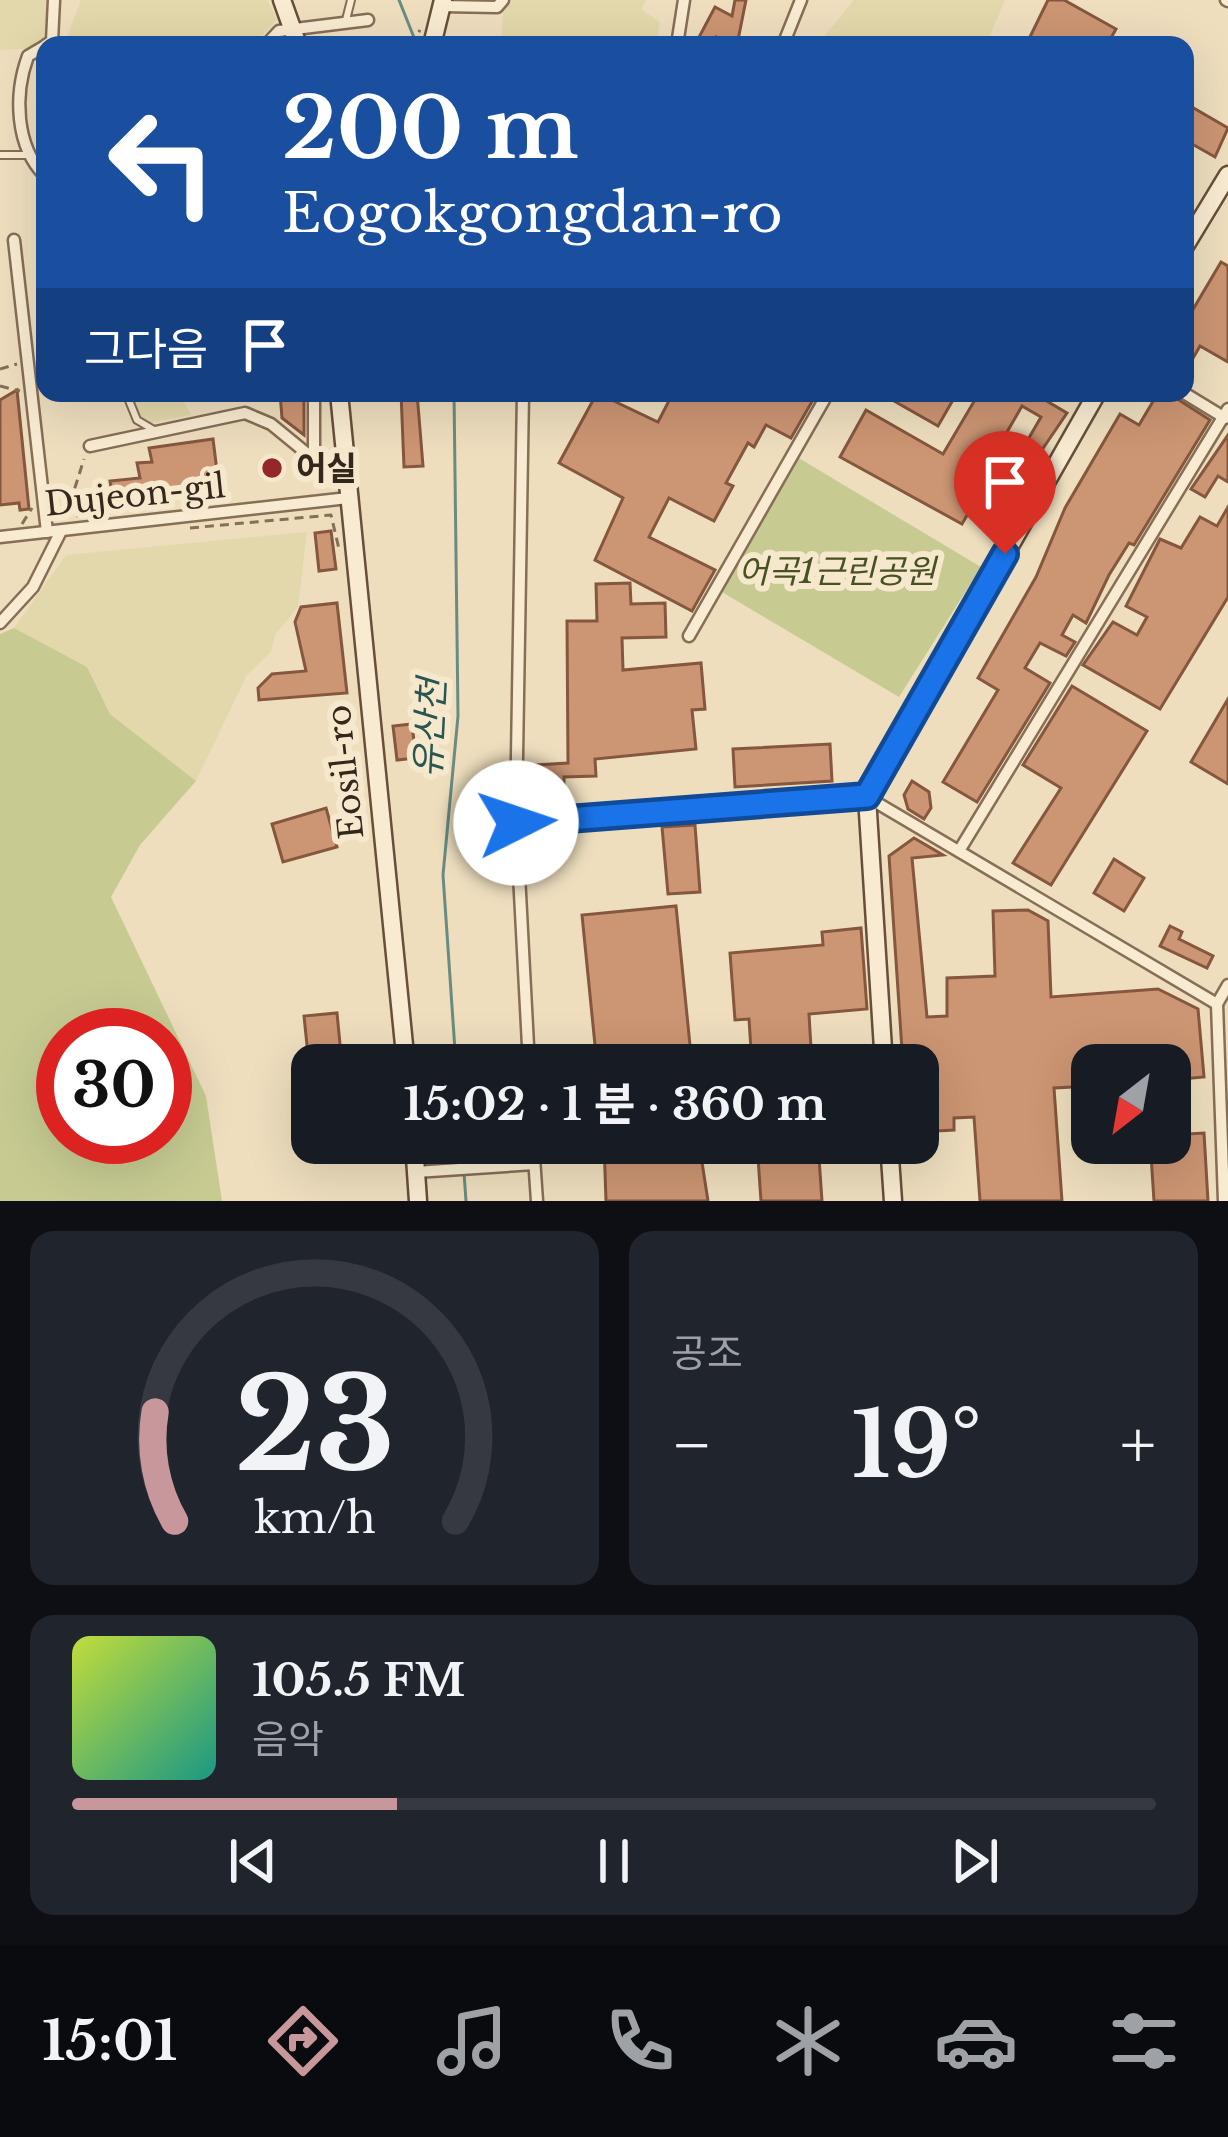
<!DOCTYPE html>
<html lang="ko">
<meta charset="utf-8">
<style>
:root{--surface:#171b24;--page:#20242c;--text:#f1f3f6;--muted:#9ea1a6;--line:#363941;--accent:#c8979b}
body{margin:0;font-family:"Libre Baskerville","Noto Sans KR",serif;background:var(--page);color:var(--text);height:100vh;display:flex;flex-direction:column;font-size:45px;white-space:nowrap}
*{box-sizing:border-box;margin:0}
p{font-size:39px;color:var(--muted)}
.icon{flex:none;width:66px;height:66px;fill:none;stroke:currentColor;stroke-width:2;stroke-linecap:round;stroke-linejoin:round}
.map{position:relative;height:1201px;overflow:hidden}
.drawer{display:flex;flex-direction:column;gap:30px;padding:30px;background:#0d0f14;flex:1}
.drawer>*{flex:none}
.banner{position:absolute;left:36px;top:36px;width:1158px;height:366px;border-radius:24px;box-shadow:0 12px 48px #0002;background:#1a4fa0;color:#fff;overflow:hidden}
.needle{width:78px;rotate:211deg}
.controls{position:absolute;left:1071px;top:1044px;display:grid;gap:24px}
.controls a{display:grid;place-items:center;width:120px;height:120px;border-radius:24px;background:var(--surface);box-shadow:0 12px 48px #0002;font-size:60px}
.speed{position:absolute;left:36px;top:1008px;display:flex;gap:24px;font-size:60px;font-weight:700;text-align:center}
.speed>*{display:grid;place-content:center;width:156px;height:156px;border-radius:50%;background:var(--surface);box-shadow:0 12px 48px #0002;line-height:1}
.speed .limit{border:18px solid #d22;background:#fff;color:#111}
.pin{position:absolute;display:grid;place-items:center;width:102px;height:102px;color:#fff;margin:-123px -51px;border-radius:50% 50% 50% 0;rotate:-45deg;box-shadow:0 0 12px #0007}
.pin .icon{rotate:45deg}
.me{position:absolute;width:132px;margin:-66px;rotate:86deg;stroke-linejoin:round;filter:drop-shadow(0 0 9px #0008)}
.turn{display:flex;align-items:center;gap:42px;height:252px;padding:0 48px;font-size:54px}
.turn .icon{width:156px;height:156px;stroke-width:2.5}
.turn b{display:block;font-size:84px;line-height:102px}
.then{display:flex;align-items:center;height:114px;padding:0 48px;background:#0003;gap:24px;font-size:45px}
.big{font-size:90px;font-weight:700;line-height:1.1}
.drawer .card{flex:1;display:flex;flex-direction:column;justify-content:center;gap:18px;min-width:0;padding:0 42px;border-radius:24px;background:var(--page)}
.drawer .dial{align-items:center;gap:0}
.dial svg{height:312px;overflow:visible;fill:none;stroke:var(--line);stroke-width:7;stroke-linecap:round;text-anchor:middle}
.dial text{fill:var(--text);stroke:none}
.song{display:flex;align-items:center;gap:36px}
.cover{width:144px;height:144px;border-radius:18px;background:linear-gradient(135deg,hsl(70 70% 55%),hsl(170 70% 35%))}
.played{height:12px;border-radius:6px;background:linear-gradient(90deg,var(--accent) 30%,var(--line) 30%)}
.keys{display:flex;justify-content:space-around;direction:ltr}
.heat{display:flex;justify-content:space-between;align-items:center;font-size:66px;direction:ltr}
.drawer .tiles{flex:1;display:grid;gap:30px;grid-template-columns:1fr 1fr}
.card:last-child{grid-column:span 2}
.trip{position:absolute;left:291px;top:1044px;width:648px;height:120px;border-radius:24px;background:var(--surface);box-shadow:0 12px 48px #0002;font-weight:700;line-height:120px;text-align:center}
.tabs{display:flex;height:192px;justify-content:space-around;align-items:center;background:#090b0e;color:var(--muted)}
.tabs .icon{width:84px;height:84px}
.tabs .on{color:var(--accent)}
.tabs b{font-size:54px;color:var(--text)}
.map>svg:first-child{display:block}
.farmland{fill:#e3d8ab}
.green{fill:#c7cb92;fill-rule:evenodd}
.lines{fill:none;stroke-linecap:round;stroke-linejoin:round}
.stream{stroke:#698c82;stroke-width:3}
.building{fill:#cc9573;stroke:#85573d;stroke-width:3;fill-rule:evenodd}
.lane-casing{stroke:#866e57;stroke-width:10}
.street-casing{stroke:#866e57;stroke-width:15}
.secondary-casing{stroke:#674f3a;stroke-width:21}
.path{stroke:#866e57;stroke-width:3;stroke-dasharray:9 6;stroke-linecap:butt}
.lane{stroke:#f9ebd1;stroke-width:6}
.street{stroke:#f9ebd1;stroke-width:10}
.secondary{stroke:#f9ebd1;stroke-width:16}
.route-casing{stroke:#114b97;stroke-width:30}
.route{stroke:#1a73e8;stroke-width:21}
.poi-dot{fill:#95272b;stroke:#f5e8cd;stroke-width:4.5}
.labels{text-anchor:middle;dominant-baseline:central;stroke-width:12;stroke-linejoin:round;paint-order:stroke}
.poi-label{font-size:33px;font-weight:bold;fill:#35271b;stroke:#f5e8cd;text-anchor:start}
.street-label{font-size:33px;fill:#35271b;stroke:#f5e8cd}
.park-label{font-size:33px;font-style:italic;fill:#475122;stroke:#f5e8cd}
.water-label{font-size:36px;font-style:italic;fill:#2a5551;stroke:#f5e8cd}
</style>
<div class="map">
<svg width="1228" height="1201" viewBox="0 0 1228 1201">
<rect width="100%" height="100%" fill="#eedebe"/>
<g class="farmland">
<path d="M0,0H50L48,38L34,48L0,50Z"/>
<path d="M81,0H267L277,19L254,45H64Z"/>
<path d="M513,0H646L641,9L660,22L656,45H501L503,12Z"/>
<path d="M854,0H1005L986,45H828L826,34Z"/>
<path d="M128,393H180L191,415L144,424Z"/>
<path d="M307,532L298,607L275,635L271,652L247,675L196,781L110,714L87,667L14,628L66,555Z"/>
</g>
<g class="green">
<path d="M797,457L981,567L899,697L722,592Z"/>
<path d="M14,628L87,667L110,714L196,781L140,845L111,897L206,1096L222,1201H0V634ZM165,1035V1137H63V1035Z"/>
</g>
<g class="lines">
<g class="stream">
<path d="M399,0L417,45"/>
<path d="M454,393L458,716L443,875L456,1065"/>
<path d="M462,1143L464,1163"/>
<path d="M464,1173L466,1201"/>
</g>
</g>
<g class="building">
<path d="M735,0H746L737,45L716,37L712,45L697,41L715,7L732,16Z"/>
<path d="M1048,0H1064L1116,29L1107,45H1026Z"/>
<path d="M1185,103L1228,128L1215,157L1185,140Z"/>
<path d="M1221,262L1228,266V362L1200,346L1192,360L1185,356V323Z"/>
<path d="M17,390L29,509L20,510L19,503L0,505V400Z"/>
<path d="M280,393H304V435L282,418Z"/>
<path d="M401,393H417L423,466L404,467Z"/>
<path d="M597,393L658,422L673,393H817L791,438L766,425L754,447L748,443L726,483L733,486L714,521L669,498L649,537L715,570L692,611L595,560L623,498L559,463Z"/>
<path d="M880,393H957L938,426Z"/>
<path d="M979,393H1050L1045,400L1067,413L1014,491L989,477L962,524L840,457L866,410L943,454ZM1022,406L1041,417L1015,462L996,451Z"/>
<path d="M1158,393H1168L1210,420L1134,545L1129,543L1109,575L1086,623L1073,615L1062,635L1075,642L1066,656L1040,643L1025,668L1050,683L977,802L943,782L998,690L978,678L1036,577L1065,508L1120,414L1139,425Z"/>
<path d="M1228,435V482L1218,476L1205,497L1191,489Z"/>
<path d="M213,439L220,495L188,501L187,495L115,510L110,481L140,478L137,463L152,462L149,448Z"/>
<path d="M1228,507V597L1160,709L1083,665L1113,622L1137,635L1147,617L1126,606L1160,539L1181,548L1200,517L1217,526Z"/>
<path d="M331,531L336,569L319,571L315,533Z"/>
<path d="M630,583L631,604L665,603L666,637L622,638L623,670L701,663L705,709L692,710L696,749L595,759L596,776L564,777V786L537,787L536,765L568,763L567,621H597L596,584Z"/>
<path d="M337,603L347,693L259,700L258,688L272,674L306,671L295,622L301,607Z"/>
<path d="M1072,686L1147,731L1051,885L1013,863L1061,788L1023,765Z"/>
<path d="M1228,699V784L1191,762Z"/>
<path d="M412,724L416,758L397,760L393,726Z"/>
<path d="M830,744L832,781L735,787L733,749Z"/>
<path d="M912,781L929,792L931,808L924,819L908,809L904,795Z"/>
<path d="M326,808L337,847L283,862L272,824Z"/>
<path d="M695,825L700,892L668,894L662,827Z"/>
<path d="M914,838L943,855L912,858L927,1017L947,1016V978L995,976L993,911L1028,910L1048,921L1051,997L1158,989L1198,1009L1204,1077L1170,1080V1065H1092V1086L1054,1088L1062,1201H980L974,1117L954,1118V1130L918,1132V1065H903L889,856Z"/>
<path d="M1114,859L1144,878L1124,911L1094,893Z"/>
<path d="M676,906L692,1065H597L582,915Z"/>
<path d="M1170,926L1182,932L1179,939L1213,956L1207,968L1160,946Z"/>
<path d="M861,928L867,1009L809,1014L812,1065H752L749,1019L735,1020L730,953L823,945L822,932Z"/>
<path d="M337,1013L342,1065H309L304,1016Z"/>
<path d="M1204,1133L1208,1201H1154L1151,1155H1159L1158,1143H1170V1135Z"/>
<path d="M604,1143H699L708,1201H606Z"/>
<path d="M757,1143H818L822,1201H761Z"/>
</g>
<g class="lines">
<g class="lane-casing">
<g id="lane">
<path d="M346,20L351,0"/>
<path d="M0,155H29"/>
<path d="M126,393L137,420L154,430"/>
</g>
</g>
<g class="street-casing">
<g id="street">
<path d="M1226,0L1228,1"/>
<path d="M442,6L497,7L503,0"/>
<path d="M46,45L52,41L54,0"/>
<path d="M266,45L279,31L368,20"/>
<path d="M677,45L684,0"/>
<path d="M783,45L801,0"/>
<path d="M45,46L28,56C14,94 15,146 45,176"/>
<path d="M14,240L47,532"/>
<path d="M314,393V459"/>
<path d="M523,393L516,817L529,1065"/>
<path d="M1184,393L1225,418"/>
<path d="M90,446L245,413L271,424L332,474L345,472"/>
<path d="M0,537L348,498"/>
<path d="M0,623L33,587L61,531"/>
<path d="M689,636L828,393"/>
<path d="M516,823L867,797L1217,1004"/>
<path d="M959,851L1228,409"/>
<path d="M533,1143L537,1201"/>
<path d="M416,1172L534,1164"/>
<path d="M1224,1201L1217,1004L1228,985"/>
</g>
</g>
<g class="secondary-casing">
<g id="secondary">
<path d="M282,0L298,45"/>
<path d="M432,45L443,0"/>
<path d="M1185,246L1228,175"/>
<path d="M339,393L406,1065"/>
<path d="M884,1065L867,797L1097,393"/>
<path d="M414,1143L418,1201"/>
<path d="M889,1143L893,1201"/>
</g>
</g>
<g class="path">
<path d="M411,45L420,30"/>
<path d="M0,369L17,364"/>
<path d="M0,386L20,391"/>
<path d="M78,517L72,497L84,459"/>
<path d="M22,524L32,508"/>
<path d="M190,528L331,515L339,549"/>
</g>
<use href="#lane" class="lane"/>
<use href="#street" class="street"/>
<use href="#secondary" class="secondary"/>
</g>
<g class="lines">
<g class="route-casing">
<path id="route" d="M516,823L867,796L1005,554"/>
</g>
<use href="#route" class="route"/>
</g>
<circle class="poi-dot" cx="272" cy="468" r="12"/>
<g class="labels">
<g class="poi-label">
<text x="296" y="468">어실</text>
</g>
<g class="street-label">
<text transform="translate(135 495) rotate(-6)">Dujeon-gil</text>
<text transform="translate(345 772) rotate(-96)">Eosil-ro</text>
</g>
<g class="park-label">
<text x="837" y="571">어곡1근린공원</text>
</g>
<g class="water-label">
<text transform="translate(430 728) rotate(-87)">유산천</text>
</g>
</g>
</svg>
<div class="controls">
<a><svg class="needle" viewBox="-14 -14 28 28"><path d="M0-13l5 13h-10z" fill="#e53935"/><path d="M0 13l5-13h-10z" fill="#9ea1a6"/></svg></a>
</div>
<div class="speed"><div class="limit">30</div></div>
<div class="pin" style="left:1005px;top:554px;background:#d93025"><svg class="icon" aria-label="arrive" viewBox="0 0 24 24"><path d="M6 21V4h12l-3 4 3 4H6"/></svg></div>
<svg class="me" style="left:516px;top:823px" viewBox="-20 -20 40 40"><circle r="19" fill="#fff"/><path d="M0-13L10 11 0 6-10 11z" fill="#1a73e8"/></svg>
<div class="trip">15:02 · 1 분 · 360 m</div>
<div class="banner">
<div class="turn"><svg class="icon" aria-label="left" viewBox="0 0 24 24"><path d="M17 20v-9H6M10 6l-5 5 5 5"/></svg><div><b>200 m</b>Eogokgongdan-ro</div></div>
<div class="then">그다음<svg class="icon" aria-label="arrive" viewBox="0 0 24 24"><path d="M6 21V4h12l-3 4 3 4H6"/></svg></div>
</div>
</div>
<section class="drawer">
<div class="tiles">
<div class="card dial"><svg viewBox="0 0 100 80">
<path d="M14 69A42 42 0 1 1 86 69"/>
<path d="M14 69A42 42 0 0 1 9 41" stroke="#c8979b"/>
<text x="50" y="56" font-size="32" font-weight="700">23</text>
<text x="50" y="72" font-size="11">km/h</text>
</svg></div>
<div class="card"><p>공조</p>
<div class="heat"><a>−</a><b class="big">19°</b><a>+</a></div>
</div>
<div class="card">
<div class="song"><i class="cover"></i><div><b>105.5 FM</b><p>음악</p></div></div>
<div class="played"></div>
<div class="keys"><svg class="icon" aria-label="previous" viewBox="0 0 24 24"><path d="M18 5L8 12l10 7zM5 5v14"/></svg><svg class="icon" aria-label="pause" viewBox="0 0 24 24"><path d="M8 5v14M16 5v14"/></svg><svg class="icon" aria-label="next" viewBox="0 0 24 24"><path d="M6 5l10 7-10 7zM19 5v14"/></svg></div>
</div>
</div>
</section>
<nav class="tabs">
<b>15:01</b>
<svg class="icon on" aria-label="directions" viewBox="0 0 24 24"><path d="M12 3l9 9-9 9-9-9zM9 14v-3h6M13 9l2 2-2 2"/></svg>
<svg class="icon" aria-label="music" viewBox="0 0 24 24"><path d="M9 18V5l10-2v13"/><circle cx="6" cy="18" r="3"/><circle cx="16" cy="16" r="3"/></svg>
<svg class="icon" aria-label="phone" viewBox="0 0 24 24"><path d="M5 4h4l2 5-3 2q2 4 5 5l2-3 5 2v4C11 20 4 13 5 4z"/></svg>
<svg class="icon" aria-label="climate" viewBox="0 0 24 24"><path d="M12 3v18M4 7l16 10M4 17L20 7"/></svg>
<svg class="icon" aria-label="car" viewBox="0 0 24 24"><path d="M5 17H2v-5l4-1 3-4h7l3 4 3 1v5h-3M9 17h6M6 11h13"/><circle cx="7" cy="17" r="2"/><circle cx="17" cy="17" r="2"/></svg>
<svg class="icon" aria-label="filters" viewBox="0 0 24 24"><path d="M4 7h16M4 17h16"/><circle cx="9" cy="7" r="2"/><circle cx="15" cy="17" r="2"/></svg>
</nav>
